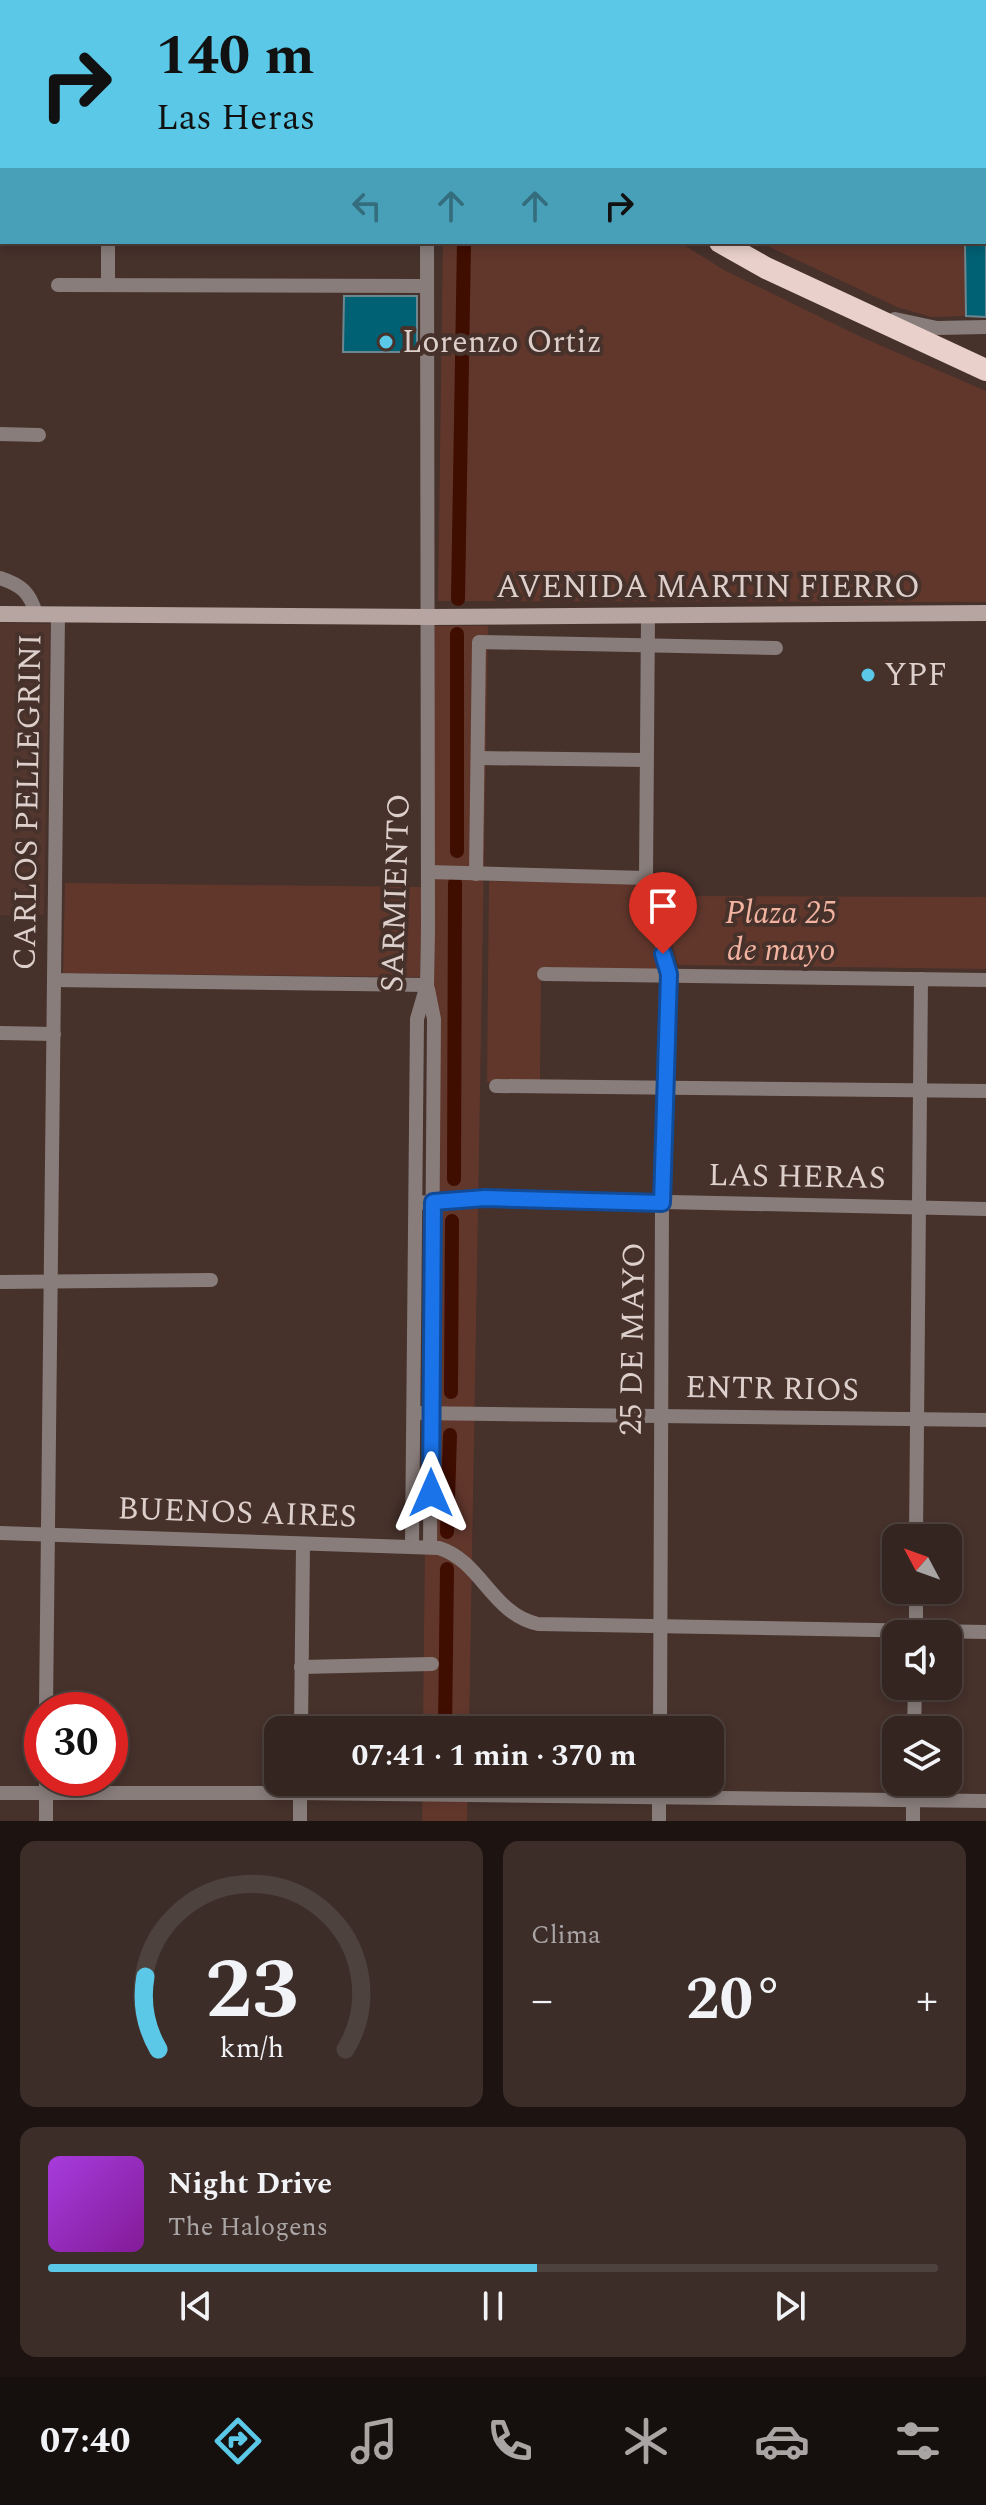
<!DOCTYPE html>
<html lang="es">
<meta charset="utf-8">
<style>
:root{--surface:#342520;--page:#3c2d29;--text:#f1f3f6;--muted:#a9a5a5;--line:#4e423e;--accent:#5ac8e6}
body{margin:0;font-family:Spectral,serif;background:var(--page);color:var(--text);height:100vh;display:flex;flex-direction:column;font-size:30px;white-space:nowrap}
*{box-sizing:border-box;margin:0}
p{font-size:26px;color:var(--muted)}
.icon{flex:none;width:44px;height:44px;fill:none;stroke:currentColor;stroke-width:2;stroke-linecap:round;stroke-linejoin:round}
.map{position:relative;height:1821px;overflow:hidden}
.panel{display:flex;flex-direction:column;gap:20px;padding:20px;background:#1d1412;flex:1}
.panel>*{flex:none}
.top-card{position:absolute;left:0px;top:0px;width:986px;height:244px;box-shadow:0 4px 12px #0003,0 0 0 2px var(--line);background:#5ac8e6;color:#111;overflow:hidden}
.needle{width:52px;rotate:311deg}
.fabs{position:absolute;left:882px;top:1524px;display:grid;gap:16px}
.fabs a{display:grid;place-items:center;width:80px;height:80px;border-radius:16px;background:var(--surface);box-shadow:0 4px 12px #0003,0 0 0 2px var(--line);font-size:40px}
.speed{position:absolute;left:24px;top:1692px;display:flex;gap:16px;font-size:40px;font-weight:700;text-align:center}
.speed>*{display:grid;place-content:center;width:104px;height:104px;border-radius:50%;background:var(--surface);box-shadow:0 4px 12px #0003,0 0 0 2px var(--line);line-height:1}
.speed .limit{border:12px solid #d22;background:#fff;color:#111}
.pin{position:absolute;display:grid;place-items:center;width:68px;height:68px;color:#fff;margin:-82px -34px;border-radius:50% 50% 50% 0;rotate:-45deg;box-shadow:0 0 8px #0007}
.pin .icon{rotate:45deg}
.me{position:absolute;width:88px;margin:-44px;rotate:0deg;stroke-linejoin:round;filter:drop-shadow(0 0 6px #0008)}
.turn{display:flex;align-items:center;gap:28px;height:168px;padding:0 24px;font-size:36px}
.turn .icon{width:104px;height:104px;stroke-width:2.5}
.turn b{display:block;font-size:56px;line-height:68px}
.lanes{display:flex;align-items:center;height:76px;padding:0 24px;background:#0003;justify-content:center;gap:40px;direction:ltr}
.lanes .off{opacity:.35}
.big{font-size:60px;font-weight:700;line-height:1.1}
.panel .tile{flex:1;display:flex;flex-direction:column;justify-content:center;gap:12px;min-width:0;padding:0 28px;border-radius:16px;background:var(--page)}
.panel .dial{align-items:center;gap:0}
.dial svg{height:208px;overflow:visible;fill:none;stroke:var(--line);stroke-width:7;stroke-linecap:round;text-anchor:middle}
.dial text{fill:var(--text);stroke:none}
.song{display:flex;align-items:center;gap:24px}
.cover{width:96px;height:96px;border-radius:12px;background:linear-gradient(135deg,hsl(280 70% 55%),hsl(290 70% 35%))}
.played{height:8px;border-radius:4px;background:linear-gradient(90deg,var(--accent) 55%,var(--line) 55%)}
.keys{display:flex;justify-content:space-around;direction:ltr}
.heat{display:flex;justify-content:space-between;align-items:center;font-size:44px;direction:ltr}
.panel .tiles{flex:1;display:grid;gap:20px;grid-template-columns:1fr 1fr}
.tile:last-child{grid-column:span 2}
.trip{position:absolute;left:264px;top:1716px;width:460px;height:80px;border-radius:16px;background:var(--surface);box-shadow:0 4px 12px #0003,0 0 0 2px var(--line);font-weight:700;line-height:80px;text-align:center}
.menu{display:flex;height:128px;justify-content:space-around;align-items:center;background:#150f0d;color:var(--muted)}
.menu .icon{width:56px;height:56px}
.menu .active{color:var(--accent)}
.menu b{font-size:36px;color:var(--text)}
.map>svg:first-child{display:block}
.built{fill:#53372f}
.green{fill:#61372c}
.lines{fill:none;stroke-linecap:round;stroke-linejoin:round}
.canal{stroke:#400d01;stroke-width:14}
.building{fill:#006074;stroke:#6c878f;stroke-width:2}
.minor{stroke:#887d7a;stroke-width:14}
.secondary{stroke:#b6a5a0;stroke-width:16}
.trunk{stroke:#ead0ca;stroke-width:22}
.route-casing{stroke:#114b97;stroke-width:20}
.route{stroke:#1a73e8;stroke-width:14}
.poi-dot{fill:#5ac8e6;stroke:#46312b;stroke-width:3}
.labels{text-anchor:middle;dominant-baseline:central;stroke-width:8;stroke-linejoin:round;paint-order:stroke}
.poi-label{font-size:32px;fill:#ddcfcb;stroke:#46312b;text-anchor:start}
.street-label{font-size:32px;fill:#ddcfcb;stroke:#46312b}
.park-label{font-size:32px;font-style:italic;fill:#f3b3a1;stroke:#46312b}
</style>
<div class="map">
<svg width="986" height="1821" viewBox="0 0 986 1821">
<rect width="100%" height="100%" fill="#46312b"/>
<path class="built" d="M0,623L50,624L44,915H0Z"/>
<g class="green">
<path d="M443,242H679L724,270L861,337L986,391V602L438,601Z"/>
<path d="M759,242H965L966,316L931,317L897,307Z"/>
<path d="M435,626H488L469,1730H423Z"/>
<path d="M489,881L640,884L663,970H541L540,1082H487Z"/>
<path d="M65,883L422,887L420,977L63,973Z"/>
<path d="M660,896L986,897V969L678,965Z"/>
<path d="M423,1782H468L467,1821H422Z"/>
</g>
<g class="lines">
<g class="canal">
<path d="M469,2V0"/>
<path d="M458,599L464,242"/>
<path d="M457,634V851"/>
<path d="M454,1179L455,883"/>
<path d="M451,1392L452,1221"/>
<path d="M447,1532L450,1435"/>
<path d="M445,1730L447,1569"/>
</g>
</g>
<g class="building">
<path d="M965,242H986V317L966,316Z"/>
<path d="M344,296H417V352H343Z"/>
</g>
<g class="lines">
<g class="minor">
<path d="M110,2V0"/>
<path d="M427,2V0"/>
<path d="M108,242V285"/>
<path d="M58,285L426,286"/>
<path d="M895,319L937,328L986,327"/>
<path d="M0,434L39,435"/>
<path d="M0,578C21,585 30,592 36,614"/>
<path d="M648,615L646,878L669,974L662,1203L660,1730"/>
<path d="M478,758L646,760"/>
<path d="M428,872L646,878"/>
<path d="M476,874L479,642L776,648"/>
<path d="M544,974L986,980"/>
<path d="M54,980L427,985"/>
<path d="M428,989L434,1019L430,1546"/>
<path d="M0,1033L54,1034"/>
<path d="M496,1086L986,1091"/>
<path d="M416,1203L485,1198L986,1209"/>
<path d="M0,1282L211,1280"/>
<path d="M414,1413L986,1420"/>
<path d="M0,1533L439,1548C481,1561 493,1615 538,1624L986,1632"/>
<path d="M916,1538L921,979"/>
<path d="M412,1546L417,1019L427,985L428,929L427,242"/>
<path d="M916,1634V1590"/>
<path d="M301,1667L432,1664"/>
<path d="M46,1710L58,614"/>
<path d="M301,1730L303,1545"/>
<path d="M914,1730L915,1686"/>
<path d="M46,1778V1821"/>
<path d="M0,1793H300L986,1801"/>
<path d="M300,1821V1782"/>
<path d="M659,1821V1782"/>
<path d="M913,1821V1782"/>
</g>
<path class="secondary" d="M0,614L430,617L986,613"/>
<g class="trunk">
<path d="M598,0V2"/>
<path d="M720,242L766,268L986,370"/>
</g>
</g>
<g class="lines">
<g class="route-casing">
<path id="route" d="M431,1493L433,1202L485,1198L662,1203L669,974L663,954"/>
</g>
<use href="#route" class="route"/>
</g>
<g class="poi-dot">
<circle cx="386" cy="342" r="8"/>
<circle cx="868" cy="675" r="8"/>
</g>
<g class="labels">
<g class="poi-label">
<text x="402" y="342">Lorenzo Ortiz</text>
<text x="884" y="675">YPF</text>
</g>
<g class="street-label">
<text x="708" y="587">AVENIDA MARTIN FIERRO</text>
<text transform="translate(28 802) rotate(-89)">CARLOS PELLEGRINI</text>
<text transform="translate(396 893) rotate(-88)">SARMIENTO</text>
<text transform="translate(797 1177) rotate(1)">LAS HERAS</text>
<text transform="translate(633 1339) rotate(-89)">25 DE MAYO</text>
<text transform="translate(772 1389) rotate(1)">ENTR RIOS</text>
<text transform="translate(237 1513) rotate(2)">BUENOS AIRES</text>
</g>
<g class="park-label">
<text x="781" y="913">Plaza 25<tspan x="781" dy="37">de mayo</tspan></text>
</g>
</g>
</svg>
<div class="fabs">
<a><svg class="needle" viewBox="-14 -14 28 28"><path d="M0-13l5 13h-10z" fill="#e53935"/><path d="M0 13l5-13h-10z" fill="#a9a5a5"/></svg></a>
<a><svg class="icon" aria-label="sound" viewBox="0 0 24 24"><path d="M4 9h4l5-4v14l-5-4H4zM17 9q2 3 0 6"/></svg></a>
<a><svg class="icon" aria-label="layers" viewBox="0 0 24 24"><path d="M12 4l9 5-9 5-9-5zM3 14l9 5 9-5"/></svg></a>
</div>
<div class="speed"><div class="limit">30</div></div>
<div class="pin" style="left:663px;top:954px;background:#d93025"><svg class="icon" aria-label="arrive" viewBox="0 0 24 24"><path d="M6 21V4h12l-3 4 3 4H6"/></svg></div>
<svg class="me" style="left:431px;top:1493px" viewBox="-20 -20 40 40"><path d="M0-17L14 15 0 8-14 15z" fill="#1a73e8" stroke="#fff" stroke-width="4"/></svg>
<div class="trip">07:41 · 1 min · 370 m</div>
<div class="top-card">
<div class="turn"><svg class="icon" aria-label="right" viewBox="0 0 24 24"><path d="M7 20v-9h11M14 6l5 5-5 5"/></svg><div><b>140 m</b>Las Heras</div></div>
<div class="lanes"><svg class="icon off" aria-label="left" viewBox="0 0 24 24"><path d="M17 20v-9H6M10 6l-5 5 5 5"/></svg><svg class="icon off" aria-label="ahead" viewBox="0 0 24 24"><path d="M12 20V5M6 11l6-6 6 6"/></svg><svg class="icon off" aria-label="ahead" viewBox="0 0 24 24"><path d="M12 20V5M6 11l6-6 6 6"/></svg><svg class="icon" aria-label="right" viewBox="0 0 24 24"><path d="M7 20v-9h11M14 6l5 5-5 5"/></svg></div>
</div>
</div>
<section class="panel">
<div class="tiles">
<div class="tile dial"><svg viewBox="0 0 100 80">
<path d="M14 69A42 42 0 1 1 86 69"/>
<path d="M14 69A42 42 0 0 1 9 41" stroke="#5ac8e6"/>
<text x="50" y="56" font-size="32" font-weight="700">23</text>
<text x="50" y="72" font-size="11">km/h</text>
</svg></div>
<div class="tile"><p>Clima</p>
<div class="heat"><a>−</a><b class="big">20°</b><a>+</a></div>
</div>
<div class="tile">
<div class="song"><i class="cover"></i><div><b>Night Drive</b><p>The Halogens</p></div></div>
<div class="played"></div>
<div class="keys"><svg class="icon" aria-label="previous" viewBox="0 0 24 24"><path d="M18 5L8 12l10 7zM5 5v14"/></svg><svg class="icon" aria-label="pause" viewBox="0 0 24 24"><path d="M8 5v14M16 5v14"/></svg><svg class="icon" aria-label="next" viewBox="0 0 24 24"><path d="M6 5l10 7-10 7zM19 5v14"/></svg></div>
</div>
</div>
</section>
<nav class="menu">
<b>07:40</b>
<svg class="icon active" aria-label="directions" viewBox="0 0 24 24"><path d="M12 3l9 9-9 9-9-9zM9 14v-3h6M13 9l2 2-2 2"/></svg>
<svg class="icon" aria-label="music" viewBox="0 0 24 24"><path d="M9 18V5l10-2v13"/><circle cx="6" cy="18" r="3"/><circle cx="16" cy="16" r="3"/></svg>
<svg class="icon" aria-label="phone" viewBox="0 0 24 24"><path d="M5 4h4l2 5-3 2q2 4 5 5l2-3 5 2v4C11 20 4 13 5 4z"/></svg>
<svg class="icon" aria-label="climate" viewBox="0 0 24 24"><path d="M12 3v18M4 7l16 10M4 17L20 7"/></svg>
<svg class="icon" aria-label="car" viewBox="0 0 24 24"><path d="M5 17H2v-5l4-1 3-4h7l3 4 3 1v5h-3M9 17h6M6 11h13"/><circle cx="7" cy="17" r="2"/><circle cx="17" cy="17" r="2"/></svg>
<svg class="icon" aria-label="filters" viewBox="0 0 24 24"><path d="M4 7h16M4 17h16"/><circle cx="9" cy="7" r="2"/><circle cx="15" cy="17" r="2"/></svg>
</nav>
